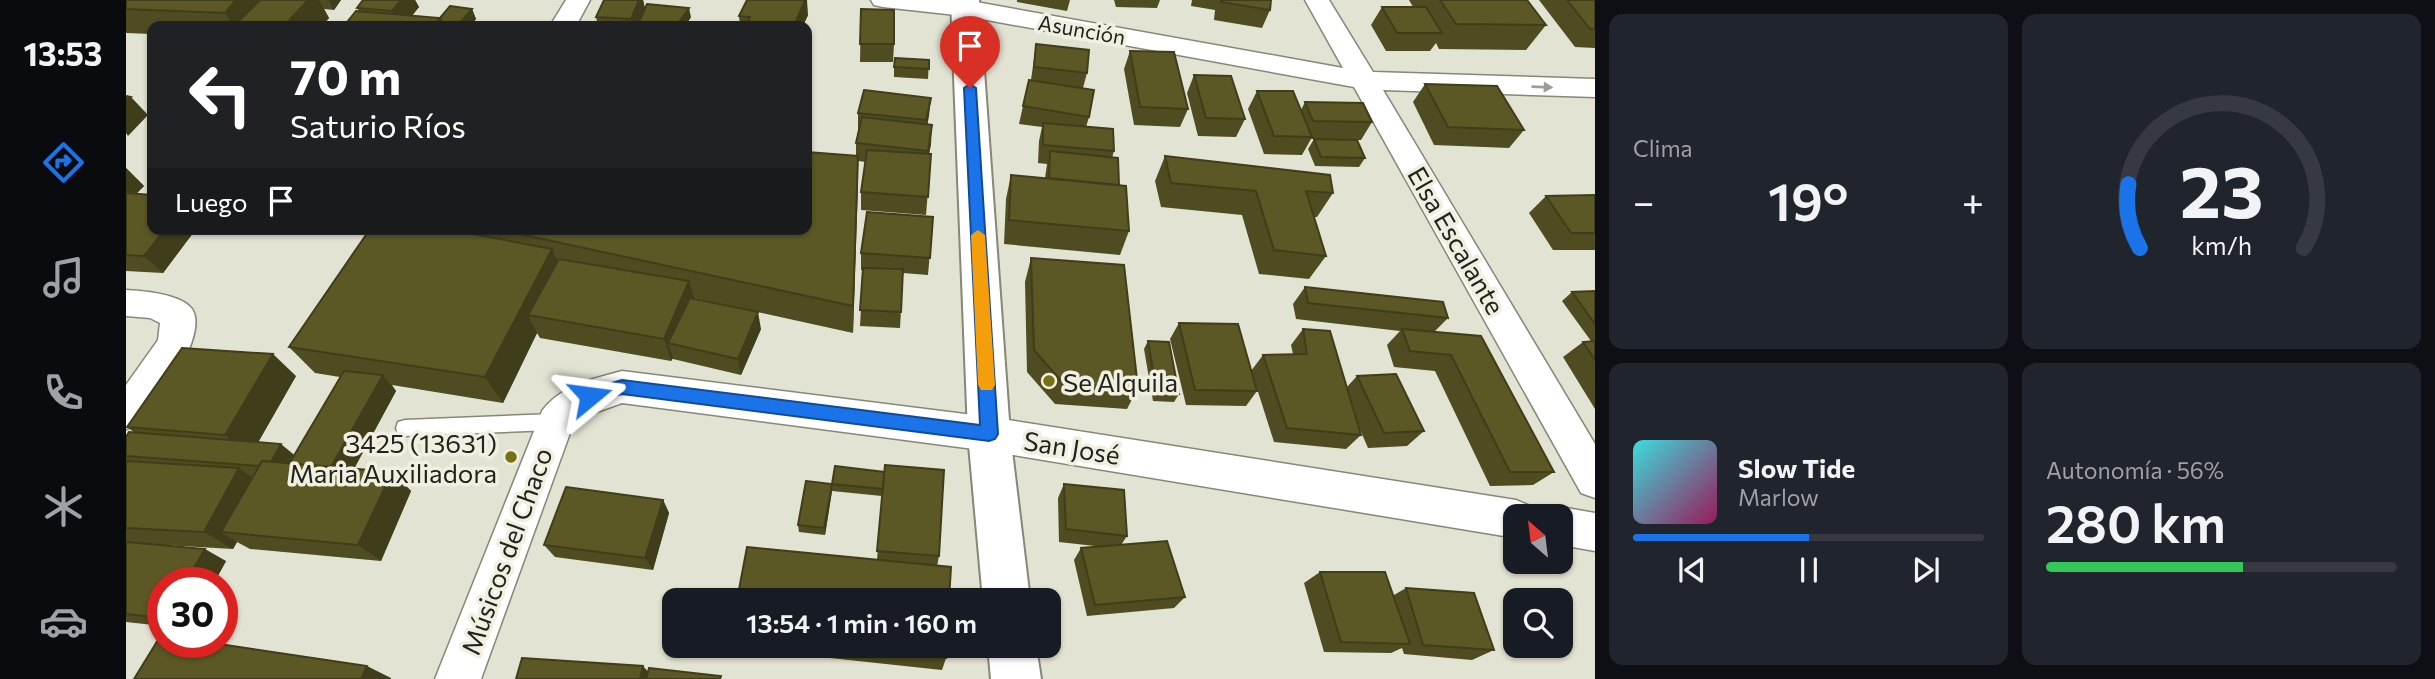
<!DOCTYPE html>
<html lang="es">
<meta charset="utf-8">
<style>
:root{--surface:#171b24;--page:#20242c;--text:#f1f3f6;--muted:#9ea1a6;--line:#363941;--accent:#1a73e8}
body{margin:0;font-family:Commissioner,sans-serif;background:var(--page);color:var(--text);height:100vh;display:flex;flex-direction:column;font-size:26px;white-space:nowrap}
*{box-sizing:border-box;margin:0}
p{font-size:23px;color:var(--muted)}
.icon{flex:none;width:38px;height:38px;fill:none;stroke:currentColor;stroke-width:2;stroke-linecap:round;stroke-linejoin:round}
.map{position:relative;flex:1;overflow:hidden}
.side{display:flex;flex-direction:column;gap:14px;padding:14px;background:#0d0f14;width:840px}
.side>*{flex:none}
.guide{position:absolute;left:21px;top:21px;width:665px;height:214px;border-radius:14px;box-shadow:0 2px 5px #0004;background:#202124;color:#fff;overflow:hidden}
.needle{width:46px;rotate:332deg}
.buttons{position:absolute;left:1377px;top:504px;display:grid;gap:14px}
.buttons a{display:grid;place-items:center;width:70px;height:70px;border-radius:14px;background:var(--surface);box-shadow:0 2px 5px #0004;font-size:35px}
.speed{position:absolute;left:21px;top:567px;display:flex;gap:14px;font-size:35px;font-weight:700;text-align:center}
.speed>*{display:grid;place-content:center;width:91px;height:91px;border-radius:50%;background:var(--surface);box-shadow:0 2px 5px #0004;line-height:1}
.speed .limit{border:10px solid #d22;background:#fff;color:#111}
.pin{position:absolute;display:grid;place-items:center;width:60px;height:60px;color:#fff;margin:-72px -30px;border-radius:50% 50% 50% 0;rotate:-45deg;box-shadow:0 0 7px #0007}
.pin .icon{rotate:45deg}
.me{position:absolute;width:77px;margin:-38px;rotate:74deg;stroke-linejoin:round;filter:drop-shadow(0 0 5px #0008)}
.turn{display:flex;align-items:center;gap:24px;height:147px;padding:0 28px;font-size:32px}
.turn .icon{width:91px;height:91px;stroke-width:2.5}
.turn b{display:block;font-size:49px;line-height:60px}
.then{display:flex;align-items:center;height:66px;padding:0 28px;background:#0003;gap:14px;font-size:26px}
.big{font-size:52px;font-weight:600;line-height:1.1}
.side .widget{flex:1;display:flex;flex-direction:column;justify-content:center;gap:10px;min-width:0;padding:0 24px;border-radius:14px;background:var(--page)}
.side .dial{align-items:center;gap:0}
.dial svg{height:182px;overflow:visible;fill:none;stroke:var(--line);stroke-width:7;stroke-linecap:round;text-anchor:middle}
.dial text{fill:var(--text);stroke:none}
.song{display:flex;align-items:center;gap:21px}
.cover{width:84px;height:84px;border-radius:10px;background:linear-gradient(135deg,hsl(180 70% 55%),hsl(330 70% 35%))}
.played{height:7px;border-radius:4px;background:linear-gradient(90deg,var(--accent) 50%,var(--line) 50%)}
.keys{display:flex;justify-content:space-around;direction:ltr}
.heat{display:flex;justify-content:space-between;align-items:center;font-size:38px;direction:ltr}
.charge{height:10px;border-radius:5px;background:linear-gradient(90deg,#34c759 56%,var(--line) 0)}
.side .tiles{flex:1;display:grid;gap:14px;grid-template-columns:repeat(2,1fr)}
.trip{position:absolute;left:536px;top:588px;width:399px;height:70px;border-radius:14px;background:var(--surface);box-shadow:0 2px 5px #0004;font-weight:600;line-height:70px;text-align:center}
main{display:flex;flex:1;min-height:0}
.menu{display:flex;flex-direction:column;width:126px;justify-content:space-around;align-items:center;background:#090b0e;color:var(--muted)}
.menu .icon{width:49px;height:49px}
.menu .on{color:var(--accent)}
.menu b{font-size:32px;color:var(--text)}
.map>svg:first-child{display:block}
.lines{fill:none;stroke-linecap:round;stroke-linejoin:round}
.service-casing{stroke:#878677;stroke-width:3}
.minor-casing{stroke:#878677;stroke-width:3}
.tertiary-casing{stroke:#878677;stroke-width:4}
.service{fill:#fff;fill-rule:evenodd}
.minor{fill:#fff;fill-rule:evenodd}
.tertiary{fill:#fff;fill-rule:evenodd}
.wall{fill:#4e4c20}
.shaded-wall{fill:#403e1a}
.building{fill:#5b5825;stroke:#403e1a;stroke-width:2}
.oneway{fill:#9c9c99}
.route{fill:#1a73e8;stroke:#114b97;stroke-width:2}
.slow{fill:#f59e0b}
.poi-dot{fill:#767112;stroke:#f1f0e0;stroke-width:2.5}
.labels{text-anchor:middle;dominant-baseline:central;stroke-width:7;stroke-linejoin:round;paint-order:stroke}
.far-street-label{font-size:21px;fill:#23221d;stroke:#f1f0e0}
.street-label{font-size:26px;fill:#23221d;stroke:#f1f0e0}
.poi-label{font-size:26px;fill:#23221d;stroke:#f1f0e0;text-anchor:start}
</style>
<main>
<nav class="menu">
<b>13:53</b>
<svg class="icon on" aria-label="directions" viewBox="0 0 24 24"><path d="M12 3l9 9-9 9-9-9zM9 14v-3h6M13 9l2 2-2 2"/></svg>
<svg class="icon" aria-label="music" viewBox="0 0 24 24"><path d="M9 18V5l10-2v13"/><circle cx="6" cy="18" r="3"/><circle cx="16" cy="16" r="3"/></svg>
<svg class="icon" aria-label="phone" viewBox="0 0 24 24"><path d="M5 4h4l2 5-3 2q2 4 5 5l2-3 5 2v4C11 20 4 13 5 4z"/></svg>
<svg class="icon" aria-label="climate" viewBox="0 0 24 24"><path d="M12 3v18M4 7l16 10M4 17L20 7"/></svg>
<svg class="icon" aria-label="car" viewBox="0 0 24 24"><path d="M5 17H2v-5l4-1 3-4h7l3 4 3 1v5h-3M9 17h6M6 11h13"/><circle cx="7" cy="17" r="2"/><circle cx="17" cy="17" r="2"/></svg>
</nav>
<div class="map">
<svg width="1469" height="679" viewBox="0 0 1469 679">
<rect width="100%" height="100%" fill="#e3e3d3"/>
<g class="lines">
<g class="service-casing">
<path id="service" d="M427,414L434,416L436,422L434,428L427,430L279,436L272,434L270,428L272,422L279,420Z"/>
</g>
<g class="minor-casing">
<g id="minor">
<path d="M440,0H464L450,26H424Z"/>
<path d="M745,0H839L1217,68L1179,0H1203L1247,72L1469,79V97L1257,90L1469,444V498L1455,493L1228,87L839,16L757,7L748,5Z"/>
<path d="M0,290C18,291 55,294 66,309C83,334 33,405 15,423C11,426 5,427 0,429V385L32,340L34,323L24,318L0,316Z"/>
<path d="M496,371L863,417L1390,500L1404,506L1409,516H1390V538L863,451L496,403L457,417L444,433L355,679H309L416,411C435,385 467,379 496,371Z"/>
<path d="M1435,507L1469,513V551L1435,545V516H1419L1421,512Z"/>
</g>
</g>
<g class="tertiary-casing">
<g id="tertiary">
<path d="M825,0H853L884,434L904,600H857L842,434Z"/>
<path d="M862,646H910L915,679H865Z"/>
</g>
</g>
<use href="#service" class="service"/>
<use href="#minor" class="minor"/>
<use href="#tertiary" class="tertiary"/>
</g>
<g class="wall">
<path d="M0,0H132L133,1L134,0H215L208,10L198,9L203,18L196,26H26V34L0,33Z"/>
<path d="M237,0H289L293,7L286,16L314,18L346,9L350,19L344,26H219L233,11L231,8Z"/>
<path d="M478,0H517L519,8L565,17L559,26H472L470,17Z"/>
<path d="M891,0H944L941,11L891,2Z"/>
<path d="M988,0H1034L1031,8L990,7Z"/>
<path d="M1066,0H1145L1144,10L1136,28L1088,20L1089,10L1065,6Z"/>
<path d="M1283,0H1401L1420,25L1400,50L1313,49L1310,43L1304,51H1260L1245,25L1256,7H1287Z"/>
<path d="M1413,0H1469V48L1449,47Z"/>
<path d="M735,9L768,44L767,62H734Z"/>
<path d="M682,15L677,26H614L613,16Z"/>
<path d="M910,44L961,73L957,88L963,117L960,127L988,151L986,158L993,185L1003,231L994,255L878,244L880,199L885,175L919,178L921,164L912,163L913,141L916,127L893,124L897,106L905,80Z"/>
<path d="M1004,51L1062,109L1054,127L1008,125L998,69Z"/>
<path d="M803,60L802,79L768,77V67Z"/>
<path d="M1068,75L1119,119L1110,137L1072,136L1061,93Z"/>
<path d="M1299,84L1398,130L1383,148L1308,145L1287,102Z"/>
<path d="M1131,91L1175,110L1179,102L1246,122L1235,140H1223L1239,158L1233,167L1189,166L1182,149L1188,139H1185L1176,155L1138,154L1122,109Z"/>
<path d="M805,98L801,125L805,144L803,154H805L800,215L735,210V192L740,162L732,161L727,333L568,298L635,329L615,375L547,359V358L545,361L414,338L411,333L377,403L266,385L270,391L228,469L266,472L285,491L255,561L124,549L111,542L107,549L38,545L100,561L88,583H37V626L0,622V437L9,433L1,427L170,376L132,442L168,455L214,377L189,373L163,347L330,231L329,229H681L730,156V143L732,131V113Z"/>
<path d="M1039,156L1207,193L1191,217H1188L1200,256L1183,279L1133,274L1116,215L1035,207L1029,181Z"/>
<path d="M0,168L18,186L10,194L26,229H70L37,273L0,271Z"/>
<path d="M1469,195V250H1427L1403,213L1420,196Z"/>
<path d="M807,217L802,275L777,273L774,328L734,326L737,270H735V253Z"/>
<path d="M905,258L1012,388L1001,409L929,404L901,372L899,282Z"/>
<path d="M1179,287L1322,318L1308,332L1428,472L1407,485L1364,486L1309,371L1268,367L1261,345L1274,331L1170,319L1167,304Z"/>
<path d="M1469,291V409L1437,357L1457,342L1465,341L1436,301L1446,292Z"/>
<path d="M1053,323L1125,371L1137,355L1167,354L1165,345L1177,329L1221,387L1231,376L1298,431L1281,446L1242,448L1233,427L1235,435L1220,449L1148,442L1127,376L1131,391L1120,406L1060,405L1044,339Z"/>
<path d="M1022,341L1053,394L1048,402L1027,401L1018,349Z"/>
<path d="M758,472L813,556L811,566L751,560L756,496L706,491V484Z"/>
<path d="M706,484V491L699,535L673,532L672,525Z"/>
<path d="M938,484L1001,536L995,545L1059,597L1048,608L961,616L948,560L955,548L978,547L933,542L932,498Z"/>
<path d="M537,500L543,513L527,570L429,557L418,545Z"/>
<path d="M1194,572L1268,595L1280,588L1368,650L1346,660L1278,654L1276,648L1265,653L1198,652L1178,583Z"/>
<path d="M610,646H821L820,658L816,670L611,648Z"/>
</g>
<g class="shaded-wall">
<path d="M110,0H132L139,11L108,26L99,13Z"/>
<path d="M182,0H193L203,18L196,26H158Z"/>
<path d="M202,0H215L208,10Z"/>
<path d="M275,0H289L293,7L277,26H274L266,11Z"/>
<path d="M513,0H517L520,13L513,22L514,26H507L505,19Z"/>
<path d="M679,0H681L682,15L677,26H668Z"/>
<path d="M563,8L565,17L559,26H550Z"/>
<path d="M346,9L350,19L344,26H334L333,24Z"/>
<path d="M314,18L318,26H307Z"/>
<path d="M5,97L22,115L2,136L0,133V102Z"/>
<path d="M805,98L803,116L799,138L800,120Z"/>
<path d="M806,125L805,144L800,169L802,151Z"/>
<path d="M732,156V185L727,333V306Z"/>
<path d="M0,168L18,186L0,204Z"/>
<path d="M39,229H70L37,273L18,256Z"/>
<path d="M426,249L439,277L402,315L411,333L377,403L359,377Z"/>
<path d="M563,281L570,304L542,343L547,358L545,361L538,339Z"/>
<path d="M632,312L635,329L615,375L612,359Z"/>
<path d="M147,354L170,376L125,455L99,435Z"/>
<path d="M257,375L270,391L219,485L202,472Z"/>
<path d="M155,444L172,458L167,469L142,466Z"/>
<path d="M113,468L140,487L95,532L111,542L107,549L78,532Z"/>
<path d="M266,472L285,491L255,561L232,545Z"/>
<path d="M706,484V491L699,535L698,528Z"/>
<path d="M537,500L543,513L527,570L519,558Z"/>
<path d="M79,549L100,561L88,583H59Z"/>
<path d="M241,666L265,678V679H235Z"/>
<path d="M517,666L525,675L524,679H514Z"/>
</g>
<g class="building">
<path d="M0,0H110L99,13L0,9Z"/>
<path d="M134,0H182L158,26H108Z"/>
<path d="M237,0H275L266,11L231,8Z"/>
<path d="M478,0H513L505,19L470,17Z"/>
<path d="M621,0H679L668,26H620L624,17L613,16Z"/>
<path d="M1095,0H1145L1144,10L1095,2Z"/>
<path d="M1314,0H1401L1420,25L1330,24Z"/>
<path d="M1441,0H1469V29H1464Z"/>
<path d="M521,4L563,8L550,26H538L513,22Z"/>
<path d="M324,6L346,9L333,24L316,22L314,18Z"/>
<path d="M1256,7H1300L1316,33H1271Z"/>
<path d="M735,9L768,10V44H734Z"/>
<path d="M230,11L314,18L307,26H218Z"/>
<path d="M910,44L963,50L961,73L908,67Z"/>
<path d="M1004,51L1048,52L1062,109L1014,107Z"/>
<path d="M769,58L803,60V69L768,67Z"/>
<path d="M1068,75L1105,76L1119,119L1080,118Z"/>
<path d="M903,80L968,90L963,117L897,106Z"/>
<path d="M1299,84L1371,86L1398,130L1322,127Z"/>
<path d="M738,90L805,98L800,120L732,113Z"/>
<path d="M1131,91H1167L1186,137L1148,136Z"/>
<path d="M0,96L5,97L0,102Z"/>
<path d="M1179,102L1237,103L1246,122L1187,121Z"/>
<path d="M736,117L806,125L802,151L730,143Z"/>
<path d="M917,123L987,129L988,151L917,145Z"/>
<path d="M1188,139L1231,140L1239,158L1195,157Z"/>
<path d="M741,150L805,154L802,197L735,192Z"/>
<path d="M924,151L992,158L993,185L923,178Z"/>
<path d="M681,152L732,156L727,306L370,229H681Z"/>
<path d="M1039,156L1204,175L1207,193L1180,191L1200,256L1148,250L1130,191L1045,183Z"/>
<path d="M885,175L1000,186L1003,231L883,220Z"/>
<path d="M0,193L26,195V229H39L18,256L0,255Z"/>
<path d="M1469,195V233H1445L1420,196Z"/>
<path d="M741,212L807,217L804,258L735,253Z"/>
<path d="M244,229H320L426,249L359,377L163,347Z"/>
<path d="M905,258L998,265L1012,388L937,383L908,350Z"/>
<path d="M433,259L563,281L538,339L402,315Z"/>
<path d="M737,268L777,269L775,312L734,310Z"/>
<path d="M1179,287L1317,302L1322,318L1182,303Z"/>
<path d="M1469,291V324L1446,292Z"/>
<path d="M564,298L632,312L612,359L542,343Z"/>
<path d="M1053,323L1112,324L1131,391L1069,390Z"/>
<path d="M1177,329L1204,331L1235,435L1161,428L1137,355L1181,354Z"/>
<path d="M1276,329L1355,336L1428,472H1384L1325,355L1284,351Z"/>
<path d="M1022,341L1043,342L1053,394L1031,393Z"/>
<path d="M1469,341V360L1457,342Z"/>
<path d="M56,348L147,354L99,435L1,427Z"/>
<path d="M218,371L257,375L205,467L163,464Z"/>
<path d="M1270,374L1298,431L1258,433L1231,376Z"/>
<path d="M3,432L155,444L145,462L136,461L133,466L0,456V437Z"/>
<path d="M0,461L113,468L78,532L0,528Z"/>
<path d="M136,461L266,472L232,545L95,532Z"/>
<path d="M759,465L818,470L813,556L751,551Z"/>
<path d="M709,466L758,472L757,489L706,484Z"/>
<path d="M680,481L706,484L698,528L672,525Z"/>
<path d="M938,484L998,490L1001,536L940,529Z"/>
<path d="M440,487L537,500L519,558L418,545Z"/>
<path d="M1041,541L1059,597L969,605L955,548Z"/>
<path d="M0,542L79,549L59,583H37V618L0,614Z"/>
<path d="M621,547L825,567L823,600H611Z"/>
<path d="M1194,572H1259L1284,644L1215,642Z"/>
<path d="M1280,588L1348,593L1368,650L1297,645Z"/>
<path d="M35,635L37,636V642H80L241,666L235,679H8Z"/>
<path d="M707,646H821L820,658Z"/>
<path d="M396,658L517,666L514,679H390Z"/>
<path d="M523,668L595,676L594,679H520Z"/>
</g>
<defs><path id="oneway-solid" d="M-6-.8H1V-3.2L6.5 0L1 3.2V.8H-6Z" transform="scale(1.75)"/></defs>
<use class="oneway" href="#oneway-solid" transform="translate(1416 87) rotate(2)"/>
<path class="route" d="M844,84L850,88L872,434L869,439L863,441L496,394L464,403L458,401L456,396L458,391L496,380L854,425L838,88Z"/>
<path class="slow" d="M852,230L859,235L869,385L866,390H855L852,385L845,235Z"/>
<g class="poi-dot">
<circle cx="923" cy="381" r="7"/>
<circle cx="385" cy="457" r="7"/>
</g>
<g class="labels">
<g class="far-street-label">
<text transform="translate(956 29) rotate(10)">Asunción</text>
</g>
<g class="street-label">
<text transform="translate(1331 240) rotate(60)">Elsa Escalante</text>
<text transform="translate(946 447) rotate(9)">San José</text>
<text transform="translate(380 551) rotate(-70)">Músicos del Chaco</text>
</g>
<g class="poi-label">
<text x="937" y="381">Se Alquila</text>
<text x="371" y="442" text-anchor="end">3425 (13631)<tspan x="371" dy="30">Maria Auxiliadora</tspan></text>
</g>
</g>
</svg>
<div class="buttons">
<a><svg class="needle" viewBox="-14 -14 28 28"><path d="M0-13l5 13h-10z" fill="#e53935"/><path d="M0 13l5-13h-10z" fill="#9ea1a6"/></svg></a>
<a><svg class="icon" aria-label="search" viewBox="0 0 24 24"><circle cx="10" cy="10" r="6"/><path d="M15 15l6 6"/></svg></a>
</div>
<div class="speed"><div class="limit">30</div></div>
<div class="pin" style="left:844px;top:88px;background:#d93025"><svg class="icon" aria-label="arrive" viewBox="0 0 24 24"><path d="M6 21V4h12l-3 4 3 4H6"/></svg></div>
<svg class="me" style="left:464px;top:396px" viewBox="-20 -20 40 40"><path d="M0-17L14 15 0 8-14 15z" fill="#1a73e8" stroke="#fff" stroke-width="4"/></svg>
<div class="trip">13:54 · 1 min · 160 m</div>
<div class="guide">
<div class="turn"><svg class="icon" aria-label="left" viewBox="0 0 24 24"><path d="M17 20v-9H6M10 6l-5 5 5 5"/></svg><div><b>70 m</b>Saturio Ríos</div></div>
<div class="then">Luego<svg class="icon" aria-label="arrive" viewBox="0 0 24 24"><path d="M6 21V4h12l-3 4 3 4H6"/></svg></div>
</div>
</div>
<section class="side">
<div class="tiles">
<div class="widget"><p>Clima</p>
<div class="heat"><a>−</a><b class="big">19°</b><a>+</a></div>
</div>
<div class="widget dial"><svg viewBox="0 0 100 80">
<path d="M14 69A42 42 0 1 1 86 69"/>
<path d="M14 69A42 42 0 0 1 9 41" stroke="#1a73e8"/>
<text x="50" y="56" font-size="32" font-weight="700">23</text>
<text x="50" y="72" font-size="11">km/h</text>
</svg></div>
<div class="widget">
<div class="song"><i class="cover"></i><div><b>Slow Tide</b><p>Marlow</p></div></div>
<div class="played"></div>
<div class="keys"><svg class="icon" aria-label="previous" viewBox="0 0 24 24"><path d="M18 5L8 12l10 7zM5 5v14"/></svg><svg class="icon" aria-label="pause" viewBox="0 0 24 24"><path d="M8 5v14M16 5v14"/></svg><svg class="icon" aria-label="next" viewBox="0 0 24 24"><path d="M6 5l10 7-10 7zM19 5v14"/></svg></div>
</div>
<div class="widget"><p>Autonomía · 56%</p><b class="big">280 km</b><div class="charge"></div></div>
</div>
</section>
</main>
